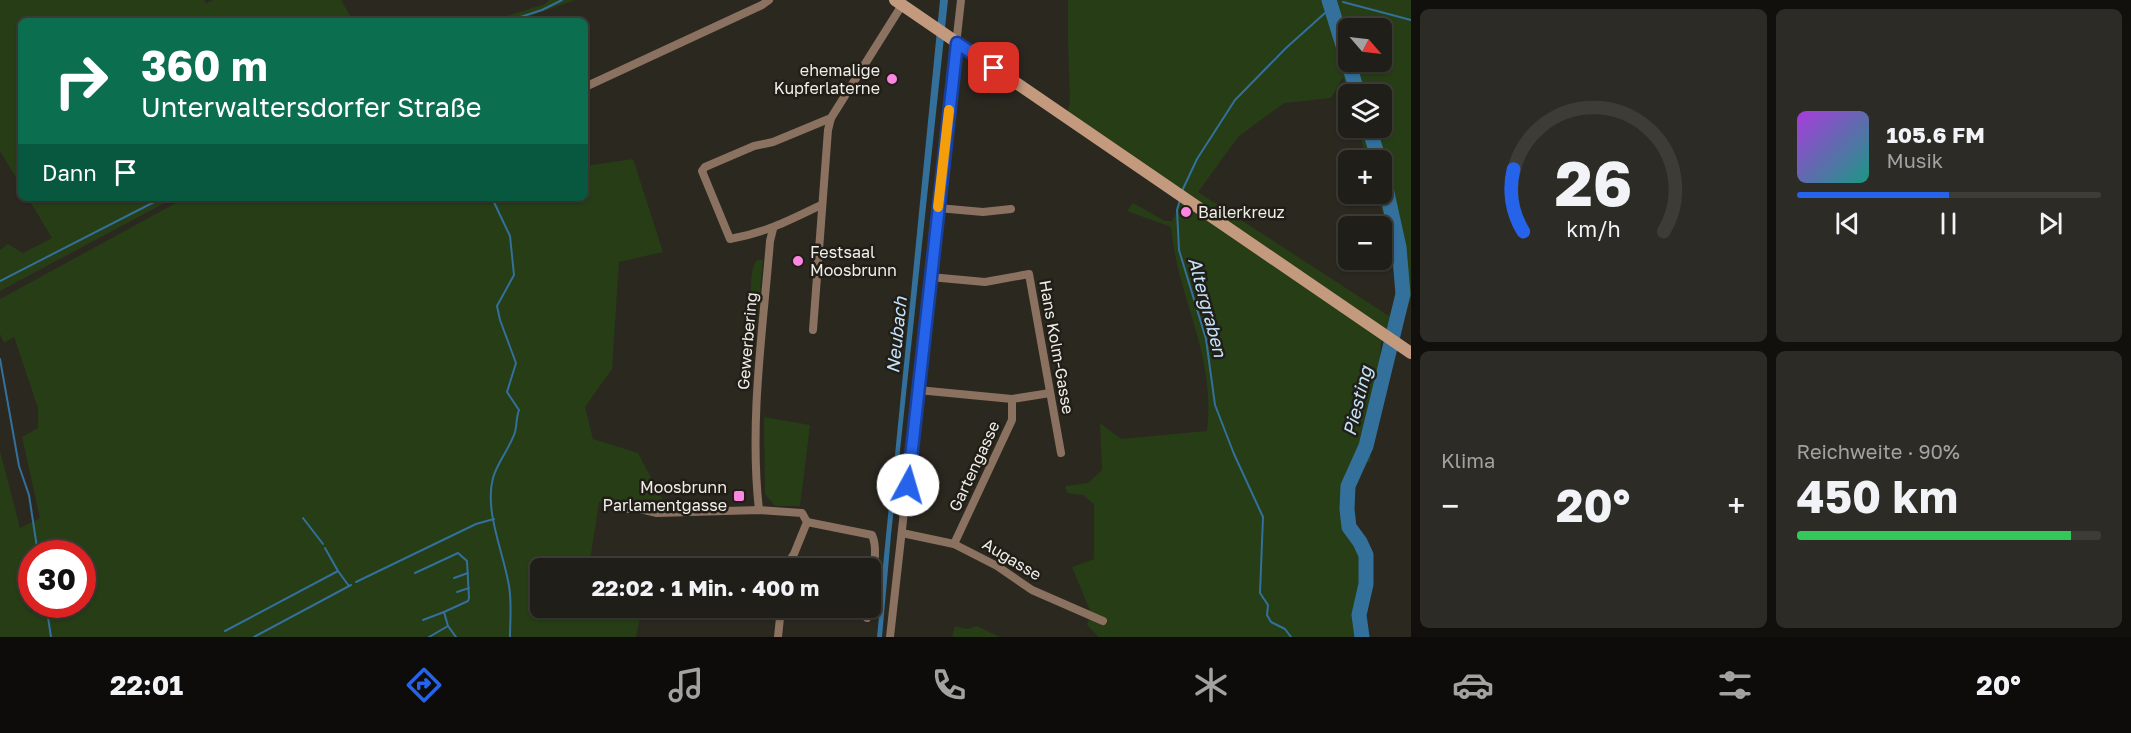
<!DOCTYPE html>
<html lang="de">
<meta charset="utf-8">
<style>
:root{--surface:#201e18;--page:#2d2b25;--text:#f1f3f6;--muted:#a2a2a2;--line:#3d3c37;--accent:#2563eb}
body{margin:0;font-family:"Golos Text",sans-serif;background:var(--page);color:var(--text);height:100vh;display:flex;flex-direction:column;font-size:22px;white-space:nowrap}
*{box-sizing:border-box;margin:0}
p{font-size:20px;color:var(--muted)}
.icon{flex:none;width:33px;height:33px;fill:none;stroke:currentColor;stroke-width:2;stroke-linecap:round;stroke-linejoin:round}
.map{position:relative;flex:1;overflow:hidden}
.panel{display:flex;flex-direction:column;gap:9px;padding:9px;background:#12100d;width:720px}
.panel>*{flex:none}
.banner{position:absolute;left:18px;top:18px;width:570px;height:183px;border-radius:9px;box-shadow:0 2px 4px #0004,0 0 0 2px var(--line);background:#0b6e4f;color:#fff;overflow:hidden}
.needle{width:39px;rotate:118deg}
.controls{position:absolute;left:1338px;top:18px;display:grid;gap:12px}
.controls a{display:grid;place-items:center;width:54px;height:54px;border-radius:9px;background:var(--surface);box-shadow:0 2px 4px #0004,0 0 0 2px var(--line);font-size:30px}
.speed{position:absolute;left:18px;top:540px;display:flex;gap:12px;font-size:30px;font-weight:700;text-align:center}
.speed>*{display:grid;place-content:center;width:78px;height:78px;border-radius:50%;background:var(--surface);box-shadow:0 2px 4px #0004,0 0 0 2px var(--line);line-height:1}
.speed .limit{border:9px solid #d22;background:#fff;color:#111}
.pin{position:absolute;display:grid;place-items:center;width:51px;height:51px;color:#fff;margin:-26px;border-radius:12px;box-shadow:0 3px 9px #0006}
.me{position:absolute;width:66px;margin:-33px;rotate:6deg;stroke-linejoin:round;filter:drop-shadow(0 0 4px #0008)}
.turn{display:flex;align-items:center;gap:21px;height:126px;padding:0 24px;font-size:27px}
.turn .icon{width:78px;height:78px;stroke-width:2.5}
.turn b{display:block;font-size:42px;line-height:51px}
.then{display:flex;align-items:center;height:57px;padding:0 24px;background:#0003;gap:12px;font-size:22px}
.big{font-size:45px;font-weight:700;line-height:1.1}
.panel .card{flex:1;display:flex;flex-direction:column;justify-content:center;gap:9px;min-width:0;padding:0 21px;border-radius:9px;background:var(--page)}
.panel .dial{align-items:center;gap:0}
.dial svg{height:156px;overflow:visible;fill:none;stroke:var(--line);stroke-width:7;stroke-linecap:round;text-anchor:middle}
.dial text{fill:var(--text);stroke:none}
.song{display:flex;align-items:center;gap:18px}
.cover{width:72px;height:72px;border-radius:9px;background:linear-gradient(135deg,hsl(280 70% 55%),hsl(170 70% 35%))}
.played{height:6px;border-radius:3px;background:linear-gradient(90deg,var(--accent) 50%,var(--line) 50%)}
.keys{display:flex;justify-content:space-around;direction:ltr}
.heat{display:flex;justify-content:space-between;align-items:center;font-size:33px;direction:ltr}
.charge{height:9px;border-radius:4px;background:linear-gradient(90deg,#34c759 90%,var(--line) 0)}
.panel .tiles{flex:1;display:grid;gap:9px;grid-template-columns:repeat(2,1fr)}
.trip{position:absolute;left:530px;top:558px;width:351px;height:60px;border-radius:9px;background:var(--surface);box-shadow:0 2px 4px #0004,0 0 0 2px var(--line);font-weight:700;line-height:60px;text-align:center}
.dock{display:flex;height:96px;justify-content:space-around;align-items:center;background:#0d0c0a;color:var(--muted)}
.dock .icon{width:42px;height:42px}
.dock .selected{color:var(--accent)}
.dock b{font-size:27px;color:var(--text)}
main{display:flex;flex:1;min-height:0}
.map>svg:first-child{display:block}
.green{fill:#263d16;fill-rule:evenodd}
.water{fill:#33709b}
.lines{fill:none;stroke-linecap:round;stroke-linejoin:round}
.stream{stroke:#33709b;stroke-width:2}
.river{stroke:#33709b;stroke-width:15}
.minor{stroke:#8b7160;stroke-width:8}
.secondary{stroke:#c49a7e;stroke-width:12}
.route-casing{stroke:#184099;stroke-width:15}
.route{stroke:#2563eb;stroke-width:10}
.slow{stroke:#f59e0b;stroke-width:10}
.poi-dot{fill:#fd86e1;stroke:#211e17;stroke-width:2}
.labels{text-anchor:middle;dominant-baseline:central;stroke-width:5;stroke-linejoin:round;paint-order:stroke}
.poi-label{font-size:16px;fill:#f0eee9;stroke:#211e17;text-anchor:end}
.street-label{font-size:16px;fill:#f0eee9;stroke:#211e17}
.water-label{font-size:18px;font-style:italic;fill:#c4e4fe;stroke:#211e17}
</style>
<main>
<div class="map">
<svg width="1411" height="637" viewBox="0 0 1411 637">
<rect width="100%" height="100%" fill="#2b2820"/>
<g class="green">
<path d="M0,0H204L206,3L213,0H341L353,21H21V186L0,151Z"/>
<path d="M549,0H575L516,21H491L545,4Z"/>
<path d="M1068,0H1411V297L1400,330L1381,342L1377,405L1368,437L1371,461L1355,468L1350,487L1353,497L1354,523L1362,536L1364,581L1356,611L1360,637H1097L1098,636L1087,625L1091,613L1072,567L1094,559V504L1083,495L1067,493L1065,486L1088,483L1102,470L1100,423L1121,439L1207,431C1214,367 1191,323 1177,264C1174,252 1173,240 1171,227L1127,211L1133,203L1165,221H1172L1185,195L1066,114L1070,104L1068,40ZM1348,28H1382V62H1348ZM1343,77L1348,96L1382,94V128H1358L1367,160H1382V194H1377C1386,227 1406,283 1389,316L1198,192L1238,137L1284,103L1331,98Z"/>
<path d="M633,159L663,252L619,262L612,369L585,407L593,439L638,453L663,500L599,502L589,568H540V608H642L636,637H0V451L20,528L40,518L22,437L38,428V408L14,337L4,343L0,334V299L185,198H585V166ZM32,554H82V604H32Z"/>
<path d="M28,198H174L0,291V250L8,244L23,253L52,238Z"/>
<path d="M757,260H763L757,326L754,327C750,315 748,269 757,260Z"/>
<path d="M764,417L810,425L800,506H775L765,494Z"/>
<path d="M955,626L966,629L977,626L1000,637H952Z"/>
</g>
<path class="water" d="M940,0H948L891,535L882,637H877Z"/>
<g class="lines">
<g class="stream">
<path d="M1343,2L1411,20"/>
<path d="M1331,8L1334,7"/>
<path d="M508,21L542,10L562,0"/>
<path d="M1182,191L1197,159L1235,100L1286,48L1325,13"/>
<path d="M492,198L510,236L514,275L497,306L500,320L516,363L507,392L519,410C516,418 517,425 515,432C510,448 497,463 493,478C484,511 504,554 509,586C512,603 510,621 510,637"/>
<path d="M1180,200L1177,210L1179,250L1206,339L1215,405L1234,454L1263,517L1260,593L1268,605L1267,615L1271,622L1285,629L1291,637"/>
<path d="M0,281L162,198"/>
<path d="M0,359L19,466L29,495L38,554"/>
<path d="M303,518L323,544"/>
<path d="M325,548L338,571L349,586"/>
<path d="M415,573L458,553L467,561L469,598L468,601L444,612"/>
<path d="M883,576L894,465"/>
<path d="M454,578L468,573"/>
<path d="M356,582L476,524L494,519"/>
<path d="M457,592L469,588"/>
<path d="M46,604L51,637"/>
<path d="M423,620L444,612L448,626"/>
<path d="M225,631L338,571"/>
<path d="M254,637L351,585"/>
<path d="M429,637L448,626L456,637"/>
</g>
<g class="river">
<path d="M1329,0L1358,94"/>
<path d="M1369,128L1379,160"/>
<path d="M1362,637L1359,615L1366,584V555L1360,542L1349,527L1347,509L1348,486L1366,446L1403,294L1399,247L1382,170"/>
</g>
<g class="minor">
<path d="M585,87L762,5L769,0"/>
<path d="M821,205C788,221 767,232 730,239L702,171L705,167L754,146L773,142L831,118"/>
<path d="M938,208L983,212L1011,209"/>
<path d="M930,277L985,282L1029,274L1061,453"/>
<path d="M813,330L828,130L831,118L902,5"/>
<path d="M918,390L1012,399L1050,393"/>
<path d="M620,509H640L657,513L759,510L802,513L807,522L794,554L785,568"/>
<path d="M759,510C749,421 763,330 770,241L773,229"/>
<path d="M807,522L872,535C879,550 872,574 870,590"/>
<path d="M902,533L954,544L997,566L1032,590L1103,621"/>
<path d="M954,544L1012,420V399"/>
<path d="M759,568L788,563"/>
<path d="M867,618L868,608"/>
<path d="M778,637L781,608"/>
<path d="M890,637L961,0"/>
</g>
<path class="secondary" d="M895,0L1411,353"/>
</g>
<g class="lines">
<g class="route-casing">
<path id="route" d="M908,485L957,43L994,68"/>
</g>
<use href="#route" class="route"/>
<path class="slow" d="M938,207L949,110"/>
</g>
<g class="poi-dot">
<circle cx="892" cy="79" r="6"/>
<circle cx="1186" cy="212" r="6"/>
<circle cx="798" cy="261" r="6"/>
<rect x="733" y="490" width="12" height="12" rx="3"/>
</g>
<g class="labels">
<g class="poi-label">
<text x="880" y="70">ehemalige<tspan x="880" dy="18">Kupferlaterne</tspan></text>
<text x="1198" y="212" text-anchor="start">Bailerkreuz</text>
<text x="810" y="252" text-anchor="start">Festsaal<tspan x="810" dy="18">Moosbrunn</tspan></text>
<text x="727" y="487">Moosbrunn<tspan x="727" dy="18">Parlamentgasse</tspan></text>
</g>
<g class="street-label">
<text transform="translate(747 341) rotate(-85)">Gewerbering</text>
<text transform="translate(1057 347) rotate(80)">Hans Kolm-Gasse</text>
<text transform="translate(974 466) rotate(-65)">Gartengasse</text>
<text transform="translate(1012 559) rotate(31)">Augasse</text>
</g>
<g class="water-label">
<text transform="translate(1208 307) rotate(75)">Altergraben</text>
<text transform="translate(896 335) rotate(-84)">Neubach</text>
<text transform="translate(1357 401) rotate(-76)">Piesting</text>
</g>
</g>
</svg>
<div class="controls">
<a><svg class="needle" viewBox="-14 -14 28 28"><path d="M0-13l5 13h-10z" fill="#e53935"/><path d="M0 13l5-13h-10z" fill="#a2a2a2"/></svg></a>
<a><svg class="icon" aria-label="layers" viewBox="0 0 24 24"><path d="M12 4l9 5-9 5-9-5zM3 14l9 5 9-5"/></svg></a>
<a>+</a>
<a>−</a>
</div>
<div class="speed"><div class="limit">30</div></div>
<div class="pin" style="left:994px;top:68px;background:#d93025"><svg class="icon" aria-label="arrive" viewBox="0 0 24 24"><path d="M6 21V4h12l-3 4 3 4H6"/></svg></div>
<svg class="me" style="left:908px;top:485px" viewBox="-20 -20 40 40"><circle r="19" fill="#fff"/><path d="M0-13L10 11 0 6-10 11z" fill="#2563eb"/></svg>
<div class="trip">22:02 · 1 Min. · 400 m</div>
<div class="banner">
<div class="turn"><svg class="icon" aria-label="right" viewBox="0 0 24 24"><path d="M7 20v-9h11M14 6l5 5-5 5"/></svg><div><b>360 m</b>Unterwaltersdorfer Straße</div></div>
<div class="then">Dann<svg class="icon" aria-label="arrive" viewBox="0 0 24 24"><path d="M6 21V4h12l-3 4 3 4H6"/></svg></div>
</div>
</div>
<section class="panel">
<div class="tiles">
<div class="card dial"><svg viewBox="0 0 100 80">
<path d="M14 69A42 42 0 1 1 86 69"/>
<path d="M14 69A42 42 0 0 1 9 37" stroke="#2563eb"/>
<text x="50" y="56" font-size="32" font-weight="700">26</text>
<text x="50" y="72" font-size="11">km/h</text>
</svg></div>
<div class="card">
<div class="song"><i class="cover"></i><div><b>105.6 FM</b><p>Musik</p></div></div>
<div class="played"></div>
<div class="keys"><svg class="icon" aria-label="previous" viewBox="0 0 24 24"><path d="M18 5L8 12l10 7zM5 5v14"/></svg><svg class="icon" aria-label="pause" viewBox="0 0 24 24"><path d="M8 5v14M16 5v14"/></svg><svg class="icon" aria-label="next" viewBox="0 0 24 24"><path d="M6 5l10 7-10 7zM19 5v14"/></svg></div>
</div>
<div class="card"><p>Klima</p>
<div class="heat"><a>−</a><b class="big">20°</b><a>+</a></div>
</div>
<div class="card"><p>Reichweite · 90%</p><b class="big">450 km</b><div class="charge"></div></div>
</div>
</section>
</main>
<nav class="dock">
<b>22:01</b>
<svg class="icon selected" aria-label="directions" viewBox="0 0 24 24"><path d="M12 3l9 9-9 9-9-9zM9 14v-3h6M13 9l2 2-2 2"/></svg>
<svg class="icon" aria-label="music" viewBox="0 0 24 24"><path d="M9 18V5l10-2v13"/><circle cx="6" cy="18" r="3"/><circle cx="16" cy="16" r="3"/></svg>
<svg class="icon" aria-label="phone" viewBox="0 0 24 24"><path d="M5 4h4l2 5-3 2q2 4 5 5l2-3 5 2v4C11 20 4 13 5 4z"/></svg>
<svg class="icon" aria-label="climate" viewBox="0 0 24 24"><path d="M12 3v18M4 7l16 10M4 17L20 7"/></svg>
<svg class="icon" aria-label="car" viewBox="0 0 24 24"><path d="M5 17H2v-5l4-1 3-4h7l3 4 3 1v5h-3M9 17h6M6 11h13"/><circle cx="7" cy="17" r="2"/><circle cx="17" cy="17" r="2"/></svg>
<svg class="icon" aria-label="filters" viewBox="0 0 24 24"><path d="M4 7h16M4 17h16"/><circle cx="9" cy="7" r="2"/><circle cx="15" cy="17" r="2"/></svg>
<b>20°</b>
</nav>
